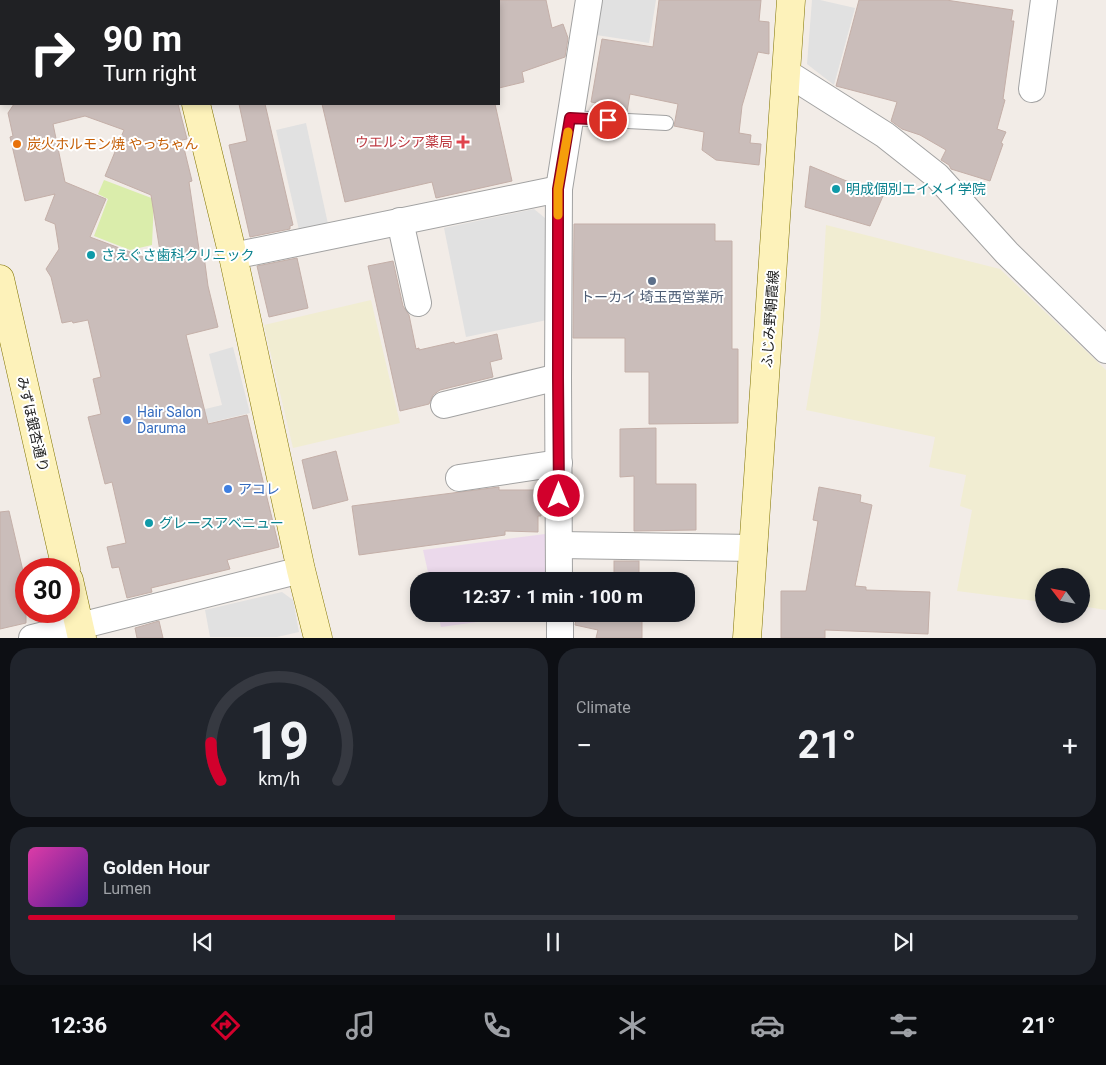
<!DOCTYPE html>
<meta charset="utf-8">
<style>
:root{--surface:#171b24;--page:#20242c;--text:#f1f3f6;--muted:#9ea1a6;--line:#363941;--accent:#d2002c}
body{margin:0;font-family:Roboto,"Noto Sans JP",sans-serif;background:var(--page);color:var(--text);height:100vh;display:flex;flex-direction:column;font-size:19px;white-space:nowrap}
*{box-sizing:border-box;margin:0}
p{font-size:16px;color:var(--muted)}
.icon{flex:none;width:28px;height:28px;fill:none;stroke:currentColor;stroke-width:2;stroke-linecap:round;stroke-linejoin:round}
.map{position:relative;height:638px;overflow:hidden}
.details{display:flex;flex-direction:column;gap:10px;padding:10px;background:#0d0f14;flex:1}
.details>*{flex:none}
.hud{position:absolute;left:0px;top:0px;width:500px;height:105px;box-shadow:0 2px 8px #0003;background:#202124;color:#fff;overflow:hidden}
.needle{width:32px;rotate:302deg}
.controls{position:absolute;left:1035px;top:568px;display:grid;gap:10px}
.controls a{display:grid;place-items:center;width:55px;height:55px;border-radius:50%;background:var(--surface);box-shadow:0 2px 8px #0003;font-size:25px}
.speed{position:absolute;left:15px;top:558px;display:flex;gap:10px;font-size:25px;font-weight:700;text-align:center}
.speed>*{display:grid;place-content:center;width:65px;height:65px;border-radius:50%;background:var(--surface);box-shadow:0 2px 8px #0003;line-height:1}
.speed .limit{border:8px solid #d22;background:#fff;color:#111}
.pin{position:absolute;display:grid;place-items:center;width:42px;height:42px;color:#fff;margin:-21px;border:2px solid #fff;border-radius:50%;box-shadow:0 1px 5px #0007}
.me{position:absolute;width:55px;margin:-28px;rotate:0deg;stroke-linejoin:round;filter:drop-shadow(0 0 4px #0008)}
.turn{display:flex;align-items:center;gap:18px;height:105px;padding:0 20px;font-size:22px}
.turn .icon{width:65px;height:65px;stroke-width:2.5}
.turn b{display:block;font-size:35px;line-height:42px}
.big{font-size:38px;font-weight:700;line-height:1.1}
.details .card{flex:1;display:flex;flex-direction:column;justify-content:center;gap:8px;min-width:0;padding:0 18px;border-radius:20px;background:var(--page)}
.details .dial{align-items:center;gap:0}
.dial svg{height:130px;overflow:visible;fill:none;stroke:var(--line);stroke-width:7;stroke-linecap:round;text-anchor:middle}
.dial text{fill:var(--text);stroke:none}
.song{display:flex;align-items:center;gap:15px}
.cover{width:60px;height:60px;border-radius:8px;background:linear-gradient(135deg,hsl(320 70% 55%),hsl(270 70% 35%))}
.played{height:5px;border-radius:2px;background:linear-gradient(90deg,var(--accent) 35%,var(--line) 35%)}
.keys{display:flex;justify-content:space-around;direction:ltr}
.heat{display:flex;justify-content:space-between;align-items:center;font-size:28px;direction:ltr}
.details .tiles{flex:1;display:grid;gap:10px;grid-template-columns:1fr 1fr}
.card:last-child{grid-column:span 2}
.trip{position:absolute;left:410px;top:572px;width:285px;height:50px;border-radius:20px;background:var(--surface);box-shadow:0 2px 8px #0003;font-weight:700;line-height:50px;text-align:center}
.dock{display:flex;height:80px;justify-content:space-around;align-items:center;background:#090b0e;color:var(--muted)}
.dock .icon{width:35px;height:35px}
.dock .current{color:var(--accent)}
.dock b{font-size:22px;color:var(--text)}
.map>svg:first-child{display:block}
.industrial{fill:#ebd9eb}
.farmland{fill:#f1edd2}
.grass{fill:#daedab}
.parking{fill:#e1e1e1}
.building{fill:#cabdba;stroke:#c4afa8;fill-rule:evenodd}
.lines{fill:none;stroke-linecap:round;stroke-linejoin:round}
.lane-casing{stroke:#a2a2a2;stroke-width:16}
.street-casing{stroke:#a2a2a2;stroke-width:28}
.secondary-casing{stroke:#807300;stroke-width:29}
.lane{stroke:#fff;stroke-width:14}
.street{stroke:#fff;stroke-width:26}
.secondary{stroke:#fdf2ba;stroke-width:28}
.route-casing{stroke:#88001d;stroke-width:12}
.route{stroke:#d2002c;stroke-width:9}
.slow{stroke:#f59e0b;stroke-width:9}
.health-dot{fill:#e0444e;stroke:#fff;stroke-width:2}
.food-dot{fill:#e8710a;stroke:#fff;stroke-width:2}
.culture-dot{fill:#0f9aa8;stroke:#fff;stroke-width:2}
.service-dot{fill:#5c6f8a;stroke:#fff;stroke-width:2}
.shop-dot{fill:#3f7fe0;stroke:#fff;stroke-width:2}
.labels{text-anchor:middle;dominant-baseline:central;stroke-width:4;stroke-linejoin:round;paint-order:stroke}
.health-label{font-size:14px;fill:#be3a42;stroke:#fff;text-anchor:end}
.food-label{font-size:14px;fill:#c56008;stroke:#fff;text-anchor:start}
.culture-label{font-size:14px;fill:#0d838f;stroke:#fff;text-anchor:start}
.service-label{font-size:14px;fill:#4e5e75;stroke:#fff}
.street-label{font-size:14px;fill:#212121;stroke:#fff}
.shop-label{font-size:14px;fill:#366cbe;stroke:#fff;text-anchor:start}
</style>
<div class="map">
<svg width="1106" height="638" viewBox="0 0 1106 638">
<rect width="100%" height="100%" fill="#f2ece7"/>
<g class="industrial">
<path d="M545,534L546,581H430L423,550Z"/>
<path d="M438,614H535L441,627Z"/>
</g>
<g class="farmland">
<path d="M826,225L1000,269L1106,370V610L1081,606V576H1044V602L957,591L972,510L960,506L966,475L929,467L935,437L806,410L820,325Z"/>
<path d="M371,300L400,423L293,448L264,325Z"/>
</g>
<path class="grass" d="M104,180L154,199L152,245L130,250L94,236L108,199L98,194Z"/>
<g class="parking">
<path d="M601,0H656L649,43L596,35Z"/>
<path d="M812,0H820L855,8L834,85L807,64Z"/>
<path d="M306,123L328,224L299,230L276,130Z"/>
<path d="M534,209L545,218L547,320L466,337L444,228Z"/>
<path d="M233,347L250,413L175,431L172,417L222,405L209,354Z"/>
<path d="M282,592L293,600L299,632L277,637H210L205,610Z"/>
</g>
<g class="building">
<path d="M499,0H546L552,28L563,24L568,38L565,57L522,72L524,82L499,88Z"/>
<path d="M659,0H761L759,21L769,22V54L758,52L742,106L739,133L751,135L750,143L761,144L759,165L716,160L702,150L704,132L674,126L678,104L630,94L627,112L595,108L596,103L591,102L602,39L653,47Z"/>
<path d="M859,0H946L1013,10L1011,21H1014L1003,99L1005,100L997,129L1006,132L1001,143L1003,144L990,181L951,169L949,165L941,160L946,150L920,135L902,129L891,121L897,102L836,86Z"/>
<path d="M14,104H178L187,139L182,140L192,181L189,182L200,256H204L208,286L218,327L186,335L208,424L247,415L279,547L227,560L230,569L151,588L152,592L127,598L119,567L112,568L107,547L126,543L112,482L105,484L88,417L101,414L93,379L101,377L88,320L73,323L72,321L62,323L51,277L46,269L59,249L55,224L45,220L55,194L25,201L10,137L13,136L8,113ZM85,116L124,130L105,176L151,195L162,264L90,237L106,199L65,182L53,124Z"/>
<path d="M239,104H265L293,225L290,226V229L250,237L229,145L247,141Z"/>
<path d="M322,104H495L512,181L436,198L432,182L345,202Z"/>
<path d="M810,166L883,196L870,226L805,207Z"/>
<path d="M574,224H715V241H732V349H738V423L649,424V372H625V338H573Z"/>
<path d="M297,258L308,308L269,317L257,266Z"/>
<path d="M393,261L403,306L409,315L416,349L419,348V350L454,342L455,344L497,334L502,359L490,362L493,377L440,390L433,395L429,404L400,411L368,266Z"/>
<path d="M656,428V484H696V530L634,531V476L620,477V429Z"/>
<path d="M336,451L348,500L313,509L302,460Z"/>
<path d="M499,487V490H541V516H538V532L505,531V535L359,555L352,506Z"/>
<path d="M819,487L861,495L860,502L872,505L855,586L866,587V590L930,592L928,634L825,630V638H781V591H806L818,521L813,520Z"/>
<path d="M9,511L26,584V623L0,629V512Z"/>
<rect x="614" y="561" width="25" height="20"/>
<path d="M577,614H642V638H596L598,630L575,625Z"/>
<path d="M159,621L163,638H137L135,628Z"/>
</g>
<g class="lines">
<g class="lane-casing">
<path id="lane" d="M570,118L666,123"/>
</g>
<g class="street-casing">
<g id="street">
<path d="M171,0L172,1"/>
<path d="M787,73L885,135L937,176L1007,253L1106,350"/>
<path d="M1032,89L1044,0"/>
<path d="M400,221L418,303"/>
<path d="M233,256L559,189"/>
<path d="M444,405L558,377"/>
<path d="M459,478L559,463"/>
<path d="M559,545L754,548"/>
<path d="M559,581L558,377L559,189L589,0"/>
<path d="M560,614V638"/>
<path d="M32,638L301,570"/>
</g>
</g>
<g class="secondary-casing">
<g id="secondary">
<path d="M232,1L238,0"/>
<path d="M0,50H1"/>
<path d="M196,104L233,256L301,570L318,638"/>
<path d="M0,279L66,569"/>
<path d="M69,580L82,638"/>
<path d="M747,638L791,0"/>
</g>
</g>
<use href="#lane" class="lane"/>
<use href="#street" class="street"/>
<use href="#secondary" class="secondary"/>
</g>
<g class="lines">
<g class="route-casing">
<path id="route" d="M559,496L558,377V189L570,118L608,120"/>
</g>
<use href="#route" class="route"/>
<path class="slow" d="M558,215V189L568,132"/>
</g>
<path class="health-dot" d="M460.5 134.5h5v5h5v5h-5v5h-5v-5h-5v-5h5z"/>
<circle class="food-dot" cx="17" cy="144" r="5"/>
<g class="culture-dot">
<circle cx="836" cy="189" r="5"/>
<circle cx="91" cy="255" r="5"/>
<circle cx="149" cy="523" r="5"/>
</g>
<circle class="service-dot" cx="652" cy="281" r="5"/>
<g class="shop-dot">
<circle cx="127" cy="420" r="5"/>
<circle cx="228" cy="489" r="5"/>
</g>
<g class="labels">
<g class="health-label">
<text x="453" y="142">ウエルシア薬局</text>
</g>
<g class="food-label">
<text x="27" y="144">炭火ホルモン焼 やっちゃん</text>
</g>
<g class="culture-label">
<text x="846" y="189">明成個別エイメイ学院</text>
<text x="101" y="255">さえぐさ歯科クリニック</text>
<text x="159" y="523">グレースアベニュー</text>
</g>
<g class="service-label">
<text x="652" y="297">トーカイ 埼玉西営業所</text>
</g>
<g class="street-label">
<text transform="translate(770 319) rotate(-86)">ふじみ野朝霞線</text>
<text transform="translate(33 424) rotate(77)">みずほ銀杏通り</text>
</g>
<g class="shop-label">
<text x="137" y="412">Hair Salon<tspan x="137" dy="16">Daruma</tspan></text>
<text x="238" y="489">アコレ</text>
</g>
</g>
</svg>
<div class="controls">
<a><svg class="needle" viewBox="-14 -14 28 28"><path d="M0-13l5 13h-10z" fill="#e53935"/><path d="M0 13l5-13h-10z" fill="#9ea1a6"/></svg></a>
</div>
<div class="speed"><div class="limit">30</div></div>
<div class="pin" style="left:608px;top:120px;background:#d93025"><svg class="icon" aria-label="arrive" viewBox="0 0 24 24"><path d="M6 21V4h12l-3 4 3 4H6"/></svg></div>
<svg class="me" style="left:559px;top:496px" viewBox="-20 -20 40 40"><circle r="17" fill="#d2002c" stroke="#fff" stroke-width="3"/><path d="M0-11L8 9 0 5-8 9z" fill="#fff"/></svg>
<div class="trip">12:37 · 1 min · 100 m</div>
<div class="hud">
<div class="turn"><svg class="icon" aria-label="right" viewBox="0 0 24 24"><path d="M7 20v-9h11M14 6l5 5-5 5"/></svg><div><b>90 m</b>Turn right</div></div>
</div>
</div>
<section class="details">
<div class="tiles">
<div class="card dial"><svg viewBox="0 0 100 80">
<path d="M14 69A42 42 0 1 1 86 69"/>
<path d="M14 69A42 42 0 0 1 8 46" stroke="#d2002c"/>
<text x="50" y="56" font-size="32" font-weight="700">19</text>
<text x="50" y="72" font-size="11">km/h</text>
</svg></div>
<div class="card"><p>Climate</p>
<div class="heat"><a>−</a><b class="big">21°</b><a>+</a></div>
</div>
<div class="card">
<div class="song"><i class="cover"></i><div><b>Golden Hour</b><p>Lumen</p></div></div>
<div class="played"></div>
<div class="keys"><svg class="icon" aria-label="previous" viewBox="0 0 24 24"><path d="M18 5L8 12l10 7zM5 5v14"/></svg><svg class="icon" aria-label="pause" viewBox="0 0 24 24"><path d="M8 5v14M16 5v14"/></svg><svg class="icon" aria-label="next" viewBox="0 0 24 24"><path d="M6 5l10 7-10 7zM19 5v14"/></svg></div>
</div>
</div>
</section>
<nav class="dock">
<b>12:36</b>
<svg class="icon current" aria-label="directions" viewBox="0 0 24 24"><path d="M12 3l9 9-9 9-9-9zM9 14v-3h6M13 9l2 2-2 2"/></svg>
<svg class="icon" aria-label="music" viewBox="0 0 24 24"><path d="M9 18V5l10-2v13"/><circle cx="6" cy="18" r="3"/><circle cx="16" cy="16" r="3"/></svg>
<svg class="icon" aria-label="phone" viewBox="0 0 24 24"><path d="M5 4h4l2 5-3 2q2 4 5 5l2-3 5 2v4C11 20 4 13 5 4z"/></svg>
<svg class="icon" aria-label="climate" viewBox="0 0 24 24"><path d="M12 3v18M4 7l16 10M4 17L20 7"/></svg>
<svg class="icon" aria-label="car" viewBox="0 0 24 24"><path d="M5 17H2v-5l4-1 3-4h7l3 4 3 1v5h-3M9 17h6M6 11h13"/><circle cx="7" cy="17" r="2"/><circle cx="17" cy="17" r="2"/></svg>
<svg class="icon" aria-label="filters" viewBox="0 0 24 24"><path d="M4 7h16M4 17h16"/><circle cx="9" cy="7" r="2"/><circle cx="15" cy="17" r="2"/></svg>
<b>21°</b>
</nav>
